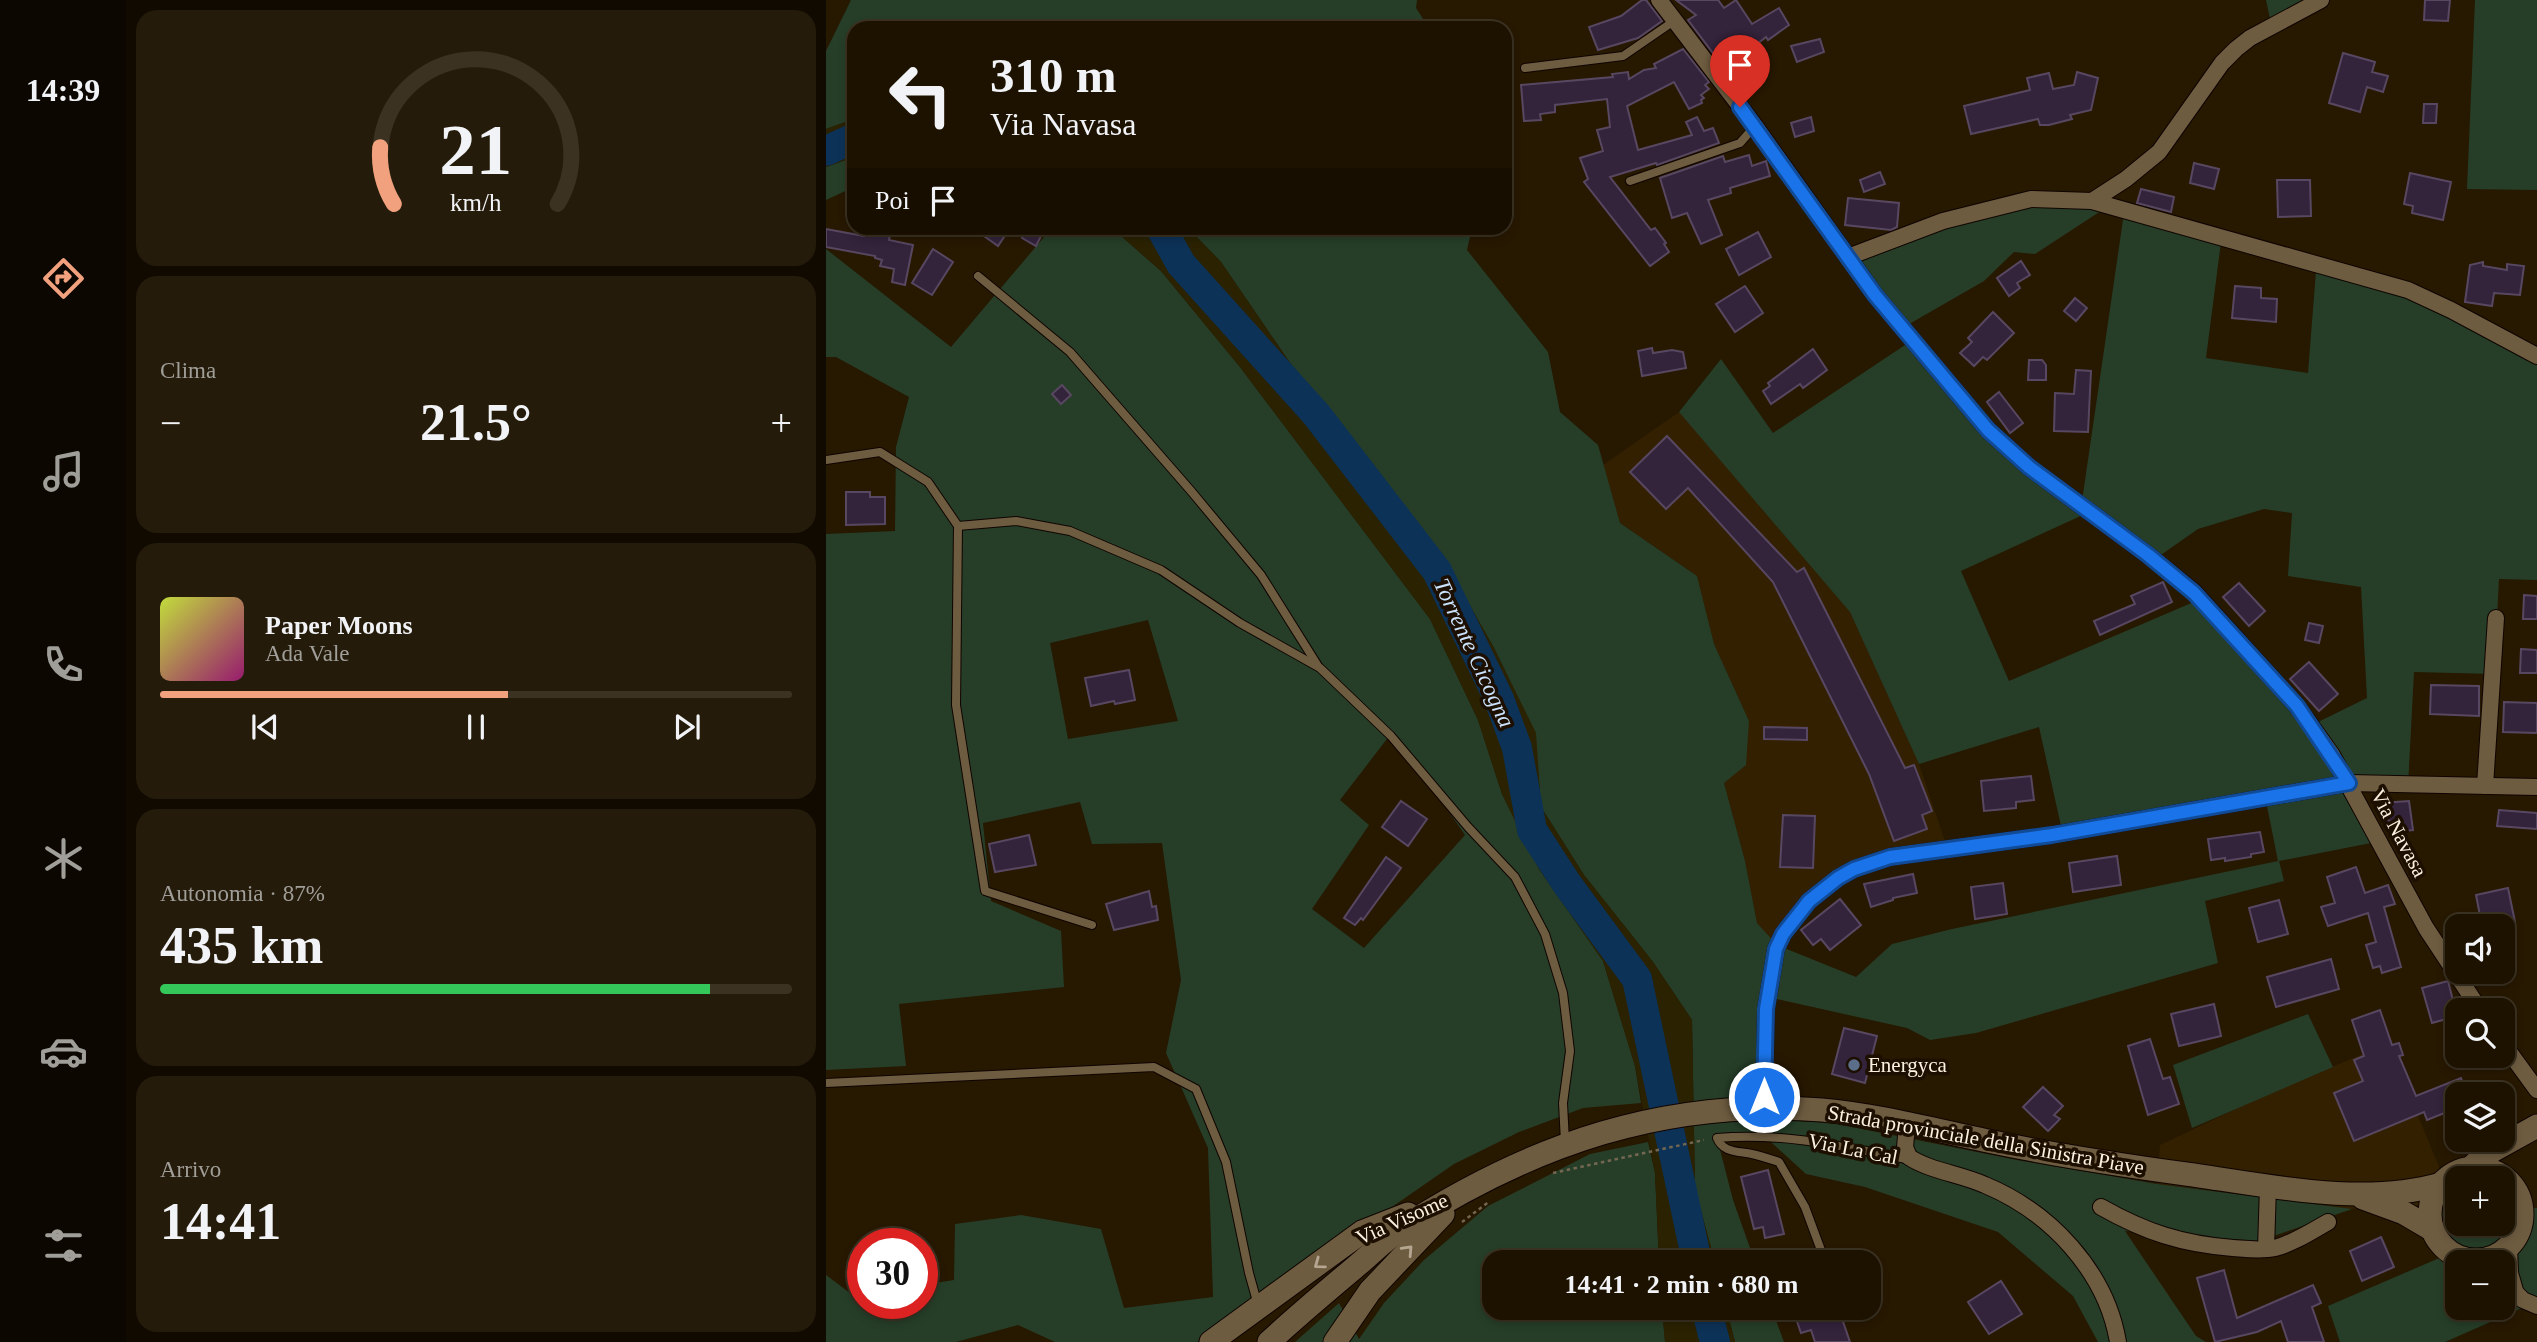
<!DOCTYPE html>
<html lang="it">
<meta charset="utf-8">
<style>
:root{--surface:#1d1200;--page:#251b0a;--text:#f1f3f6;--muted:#a09e99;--line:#3b3222;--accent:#f1a17d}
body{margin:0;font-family:"Times New Roman",serif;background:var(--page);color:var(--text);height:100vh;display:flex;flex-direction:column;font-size:26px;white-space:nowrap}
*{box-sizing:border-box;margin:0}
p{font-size:23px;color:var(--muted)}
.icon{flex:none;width:38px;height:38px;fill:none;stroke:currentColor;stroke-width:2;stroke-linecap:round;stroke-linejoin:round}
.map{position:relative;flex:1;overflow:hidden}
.panel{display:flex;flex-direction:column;gap:10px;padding:10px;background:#100a00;width:700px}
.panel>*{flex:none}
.banner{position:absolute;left:21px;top:21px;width:665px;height:214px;border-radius:21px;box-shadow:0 4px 10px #0003,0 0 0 2px var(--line);background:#1d1200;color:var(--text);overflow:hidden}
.fabs{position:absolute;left:1619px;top:914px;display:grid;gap:14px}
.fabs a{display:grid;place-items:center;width:70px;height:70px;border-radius:14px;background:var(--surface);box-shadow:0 4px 10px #0003,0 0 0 2px var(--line);font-size:35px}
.speed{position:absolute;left:21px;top:1228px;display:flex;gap:14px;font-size:35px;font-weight:700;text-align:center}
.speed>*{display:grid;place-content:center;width:91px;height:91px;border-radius:50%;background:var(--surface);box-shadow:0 4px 10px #0003,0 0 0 2px var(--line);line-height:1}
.speed .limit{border:10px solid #d22;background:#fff;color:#111}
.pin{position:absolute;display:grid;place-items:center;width:60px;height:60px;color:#fff;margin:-72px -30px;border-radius:50% 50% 50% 0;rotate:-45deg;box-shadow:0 0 7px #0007}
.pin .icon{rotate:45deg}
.me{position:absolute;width:77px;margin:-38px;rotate:0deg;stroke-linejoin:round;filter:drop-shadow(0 0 5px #0008)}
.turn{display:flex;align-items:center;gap:24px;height:147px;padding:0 28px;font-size:32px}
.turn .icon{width:91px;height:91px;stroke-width:2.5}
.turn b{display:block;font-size:49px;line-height:60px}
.then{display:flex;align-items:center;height:66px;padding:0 28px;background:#0003;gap:14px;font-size:26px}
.big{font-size:52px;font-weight:700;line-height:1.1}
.panel .card{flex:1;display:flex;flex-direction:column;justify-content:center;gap:10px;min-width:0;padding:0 24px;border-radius:21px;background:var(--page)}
.panel .dial{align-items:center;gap:0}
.dial svg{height:182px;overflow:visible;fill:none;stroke:var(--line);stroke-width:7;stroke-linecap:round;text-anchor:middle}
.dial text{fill:var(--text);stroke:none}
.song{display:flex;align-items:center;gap:21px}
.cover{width:84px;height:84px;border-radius:10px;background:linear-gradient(135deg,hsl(70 70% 55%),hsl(320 70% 35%))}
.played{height:7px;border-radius:4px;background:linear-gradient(90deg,var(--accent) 55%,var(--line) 55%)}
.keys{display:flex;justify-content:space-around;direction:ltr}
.heat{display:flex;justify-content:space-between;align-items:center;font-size:38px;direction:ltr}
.charge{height:10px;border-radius:5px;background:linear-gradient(90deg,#34c759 87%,var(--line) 0)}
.trip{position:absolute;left:656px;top:1250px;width:399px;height:70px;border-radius:21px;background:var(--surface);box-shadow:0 4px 10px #0003,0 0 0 2px var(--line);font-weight:700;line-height:70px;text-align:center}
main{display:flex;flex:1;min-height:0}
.dock{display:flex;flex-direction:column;width:126px;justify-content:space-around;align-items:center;background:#0c0700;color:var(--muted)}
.dock .icon{width:49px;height:49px}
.dock .active{color:var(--accent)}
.dock b{font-size:32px;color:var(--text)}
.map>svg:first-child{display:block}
.built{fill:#332000}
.green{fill:#263e28;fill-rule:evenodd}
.sand{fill:#2a2201}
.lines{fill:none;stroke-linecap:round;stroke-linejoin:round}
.river{stroke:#0d3257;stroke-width:30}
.building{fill:#33233b;stroke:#584760;stroke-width:2}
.lane-casing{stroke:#0f0400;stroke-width:10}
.street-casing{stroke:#0f0400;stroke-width:18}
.secondary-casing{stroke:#0f0400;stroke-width:25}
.path{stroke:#746752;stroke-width:2.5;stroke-dasharray:3.5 3.5;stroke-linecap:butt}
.lane{stroke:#6e5c40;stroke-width:8}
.street{stroke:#6e5c40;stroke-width:16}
.secondary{stroke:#6e5c40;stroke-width:23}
.oneway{stroke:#b4a690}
.route-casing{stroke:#114b97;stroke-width:18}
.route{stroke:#1a73e8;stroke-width:12}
.service-dot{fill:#5c6f8a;stroke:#1d0f00;stroke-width:2.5}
.labels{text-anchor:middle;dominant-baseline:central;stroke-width:7;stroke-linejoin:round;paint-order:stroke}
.street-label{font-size:21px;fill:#fbf1e1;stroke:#1d0f00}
.poi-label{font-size:21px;fill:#fbf1e1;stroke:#1d0f00;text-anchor:start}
.water-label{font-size:23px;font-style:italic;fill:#cbe2fc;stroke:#1d0f00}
</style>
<main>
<nav class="dock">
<b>14:39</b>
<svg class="icon active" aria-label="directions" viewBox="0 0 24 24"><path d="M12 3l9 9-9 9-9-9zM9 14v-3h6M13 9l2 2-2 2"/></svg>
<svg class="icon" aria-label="music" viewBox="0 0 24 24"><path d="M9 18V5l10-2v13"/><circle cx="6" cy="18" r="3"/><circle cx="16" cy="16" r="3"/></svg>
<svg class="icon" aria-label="phone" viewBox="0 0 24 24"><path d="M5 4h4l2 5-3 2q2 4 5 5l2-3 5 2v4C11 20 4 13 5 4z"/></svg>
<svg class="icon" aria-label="climate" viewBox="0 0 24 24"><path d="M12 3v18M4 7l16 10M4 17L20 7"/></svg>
<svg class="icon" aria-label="car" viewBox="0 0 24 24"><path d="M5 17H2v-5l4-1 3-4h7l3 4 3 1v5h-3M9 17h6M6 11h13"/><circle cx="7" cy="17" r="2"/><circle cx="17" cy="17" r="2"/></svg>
<svg class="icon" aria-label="filters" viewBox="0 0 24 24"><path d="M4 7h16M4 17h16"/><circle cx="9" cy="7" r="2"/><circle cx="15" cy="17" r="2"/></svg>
</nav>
<section class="panel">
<div class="card dial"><svg viewBox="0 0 100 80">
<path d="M14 69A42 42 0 1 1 86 69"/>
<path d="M14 69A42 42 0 0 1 8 44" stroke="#f1a17d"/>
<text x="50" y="56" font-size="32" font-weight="700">21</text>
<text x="50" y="72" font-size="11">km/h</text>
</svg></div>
<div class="card"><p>Clima</p>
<div class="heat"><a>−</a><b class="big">21.5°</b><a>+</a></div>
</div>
<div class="card">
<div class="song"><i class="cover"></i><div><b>Paper Moons</b><p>Ada Vale</p></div></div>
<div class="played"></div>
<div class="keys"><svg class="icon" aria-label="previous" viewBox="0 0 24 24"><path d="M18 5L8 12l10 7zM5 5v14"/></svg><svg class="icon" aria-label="pause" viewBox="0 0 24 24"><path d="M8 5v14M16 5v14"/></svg><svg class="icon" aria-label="next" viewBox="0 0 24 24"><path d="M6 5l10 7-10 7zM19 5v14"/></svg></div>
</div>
<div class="card"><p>Autonomia · 87%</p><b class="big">435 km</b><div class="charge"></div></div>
<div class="card"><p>Arrivo</p><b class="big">14:41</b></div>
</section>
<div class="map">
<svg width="1711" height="1342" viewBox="0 0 1711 1342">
<rect width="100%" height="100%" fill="#271800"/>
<g class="built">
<path d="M853,412L1004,567L1093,764L1123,853L1059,862L1021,877L983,907L950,945L931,923L919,861L898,783L923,721L888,644L871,576L794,523L777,465Z"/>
<path d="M1562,1043L1630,1208L1595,1205L1526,1209L1331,1184L1334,1145L1429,1100Z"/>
</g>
<g class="green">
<path d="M25,0H591L590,8L603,28H28V119L0,129V51Z"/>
<path d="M1440,0H1483L1447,33Z"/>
<path d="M1649,0H1711V190L1641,189Z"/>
<path d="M28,157V187L0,200V167Z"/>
<path d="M1200,197L1281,207L1209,254L1188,252L1158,281L1078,327L1024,253Z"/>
<path d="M1298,213L1395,242L1380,358L1482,373L1490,271L1551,286L1609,307L1711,358V580L1673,579L1668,674L1588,672L1582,786H1523L1550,842L1453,861L1458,881L1379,901L1392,963L1150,1033L1104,1040L1081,1028L946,998L935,1119L1006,1123L1191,1160L1331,1184L1526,1209L1433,1241L1299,1231L1370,1336L1380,1342H1272L1247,1296L1172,1232L1039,1187L980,1174L935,1133L890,1134L907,1200L929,1262H889L869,1189L866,1020L827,962L758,875L715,807L709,733L668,648L617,558L469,370L395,262L362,228H646L641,250L722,352L734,412L772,445L794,523L871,576L888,644L923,721L920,765L898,783L919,861L931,923L951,945L1030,977L1066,944L1126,929L1452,861L1440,801L1237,835L1213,727L1093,764L1024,612L853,412L895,359L947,433L1088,339L1165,429L1256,501ZM1438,509L1466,513L1462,576L1535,587L1541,698L1490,723L1377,598L1183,681L1135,571L1259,514L1332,557L1372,529Z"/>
<path d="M221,228H286L335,271L414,367L604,619L652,720L676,794L713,869L777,961L809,1066L815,1103L757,1108L693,1132L628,1164L371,1342H229L192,1325L130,1342H0V1275L28,1296L37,1294V1304H96V1285L128,1280L129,1224L195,1215L275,1229L298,1308L387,1297L382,1148L340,1053L355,980L336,843L266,844L254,802L157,823L165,901L235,931L238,987L73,1004L80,1066L0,1070V534L69,531L70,447L83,397L10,357H0V249L125,347L224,230ZM322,620L352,721L242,739L224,643ZM567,731L639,835L538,948L486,909L543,825L514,800Z"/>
<path d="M1482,1014L1507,1067L1366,1128L1347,1065Z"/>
<path d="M822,1142L829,1173L833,1262H668V1307H836L839,1342H469L513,1303L533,1339L558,1303L598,1260L662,1206L764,1154Z"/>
<path d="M1631,1189V1223H1676L1677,1199L1680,1209L1711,1208V1307L1696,1308L1619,1342H1514L1502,1306L1618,1256L1595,1205L1619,1207L1625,1194ZM1631,1262H1676V1307H1631Z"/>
<path d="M900,1307H945L958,1342H909Z"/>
</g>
<g class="sand">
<path d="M28,119V157L0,167V129Z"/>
<path d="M286,228H362L395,262L469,371L617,558L668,648L710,733L715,807L758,875L827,962L866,1020L869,1189L889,1262H833L829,1173L809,1066L777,961L713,869L676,794L652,720L604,619L414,367L335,271Z"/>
<path d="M836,1307H900L909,1342H839Z"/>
</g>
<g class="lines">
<g class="river">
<path d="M0,151L28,138"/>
<path d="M335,228L355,264L490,414L611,571L673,699L691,748L706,830L741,884L811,979L871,1262"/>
<path d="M880,1307L889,1342"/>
</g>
</g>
<g class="building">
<path d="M816,0H820L836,21L812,38L772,50L763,27L795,16Z"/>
<path d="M850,0H892L898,8L910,0L926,24L953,8L963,25L942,40L940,37L899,69L862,20L870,15Z"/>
<path d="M1599,0H1624L1622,21L1598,20Z"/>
<path d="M994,39L998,52L971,62L965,46Z"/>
<path d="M857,49L883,82L879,85L883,89L875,95L878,98L875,100L876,103L863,109L848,82L801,106L812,150L866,135L860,122L871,117L878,131L887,128L893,143L831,165L830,163L784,177L825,230L829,228L840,243L838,244L843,252L824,266L758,182L762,179L754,158L777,151L771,130L784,127L781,99L729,105V112L714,114L715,120L698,121L695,85L787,77L786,74L802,72L803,79L818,70L830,68L828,64Z"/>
<path d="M1517,53L1549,62L1546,72L1562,76L1557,92L1541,87L1534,112L1503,103Z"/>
<path d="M1251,72L1272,78L1265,110L1244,115L1246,119L1223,125H1214L1212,119L1145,134L1138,106L1204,90L1201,78L1223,73L1227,89L1248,85Z"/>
<path d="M1598,104H1611L1610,123H1597Z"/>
<path d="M985,117L988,131L969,137L965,123Z"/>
<path d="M923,155L926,166L940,161L944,176L904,188L905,193L882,200L896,235L875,244L861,213L846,218L834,178L897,156L899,162Z"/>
<path d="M1368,163L1393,169L1388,189L1364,183Z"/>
<path d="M1054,172L1059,184L1038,192L1034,180Z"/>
<path d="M1584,173L1625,182L1617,220L1586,213L1587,206L1578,204Z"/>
<path d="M1451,180H1484L1485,216L1452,217Z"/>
<path d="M1315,189L1348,197L1345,212L1311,203Z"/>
<path d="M1022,198L1073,203L1071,227L1065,230L1019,225Z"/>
<path d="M40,228H65L63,240L87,245L79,285L66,282L68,269L54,266L56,260L49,258V256L0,247V229L38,236Z"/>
<path d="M164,228H184L172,246L158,236Z"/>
<path d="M202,228L216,234L210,246L196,238Z"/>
<path d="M932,232L945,257L913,275L900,249Z"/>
<path d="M107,249L127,262L106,295L86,283Z"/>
<path d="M1195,261L1204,275L1191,283L1194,288L1183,296L1171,278Z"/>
<path d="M1657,262V266L1681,270V264L1698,266L1694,295L1668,293L1666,306L1639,302L1644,265Z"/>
<path d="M919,286L937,313L909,332L890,304Z"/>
<path d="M1409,286L1435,288V298L1451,299L1450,322L1406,318Z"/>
<path d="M1249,298L1261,308L1250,321L1238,311Z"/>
<path d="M1167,312L1188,333L1161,360L1157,357L1148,366L1134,353L1146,342L1142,338Z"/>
<path d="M826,348L827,353L846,350L857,352L860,368L816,376L812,351Z"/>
<path d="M987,349L1001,370L977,388L974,384L945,404L937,391L944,386L942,383Z"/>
<path d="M1203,360H1216L1220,365V380H1202Z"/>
<path d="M1250,370L1265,371L1262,432L1228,431L1229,393L1248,394Z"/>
<path d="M236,385L245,395L235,404L226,394Z"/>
<path d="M1173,392L1197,423L1184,433L1161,402Z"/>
<path d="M841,436L971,572L978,568L1079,768L1088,765L1106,811L1096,815L1101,829L1068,841L1043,774L947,582L862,488L840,509L804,472Z"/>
<path d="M20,492H44V497H59V524L20,525Z"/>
<path d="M1337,582L1346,602L1274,635L1268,621L1309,604L1305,596Z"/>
<path d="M1413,583L1439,611L1423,626L1397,597Z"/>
<path d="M1698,595L1711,596V619H1697Z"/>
<path d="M1483,623L1497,626L1493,643L1479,640Z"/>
<path d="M1695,649L1711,650V673H1694Z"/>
<path d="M1483,662L1512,694L1493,711L1464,679Z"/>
<path d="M303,670L309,700L289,704L288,701L265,706L259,678Z"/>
<path d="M1605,685L1653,686V716L1604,714Z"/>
<path d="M1678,702L1711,703V733L1677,732Z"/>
<path d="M938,727L981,728V740L938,739Z"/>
<path d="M1205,776L1208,800L1190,802V808L1158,811L1155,781Z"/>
<path d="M575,801L601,819L582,846L556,827Z"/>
<path d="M1583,801L1587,830L1565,832L1564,821H1557L1555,803Z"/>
<path d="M1673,810L1711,813V829L1671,826Z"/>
<path d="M957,815L989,816L987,868L954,867Z"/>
<path d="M1434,832L1438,852L1425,854V857L1399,861V858L1385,860L1382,839Z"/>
<path d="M203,835L210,865L169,872L163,844Z"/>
<path d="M1291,856L1295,885L1247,892L1243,863Z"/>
<path d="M560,857L575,868L537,920L535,918L529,925L518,918Z"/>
<path d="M1530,867L1539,893L1562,885L1569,904L1558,907L1575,967L1556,973L1554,966L1547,968L1540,945L1550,942L1542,913L1502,926L1495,907L1509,903L1501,877Z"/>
<path d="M1087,874L1091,893L1067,898V900L1045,907L1038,884Z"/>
<path d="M1177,883L1181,914L1149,919L1145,887Z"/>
<path d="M1682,888L1689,922L1656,926L1650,895Z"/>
<path d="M323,891L326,907L330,906L332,920L288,930L280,904Z"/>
<path d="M1014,899L1035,925L1004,950L995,939L987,945L975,930Z"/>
<path d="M1453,900L1462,934L1432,942L1423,908Z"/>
<path d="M1505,959L1513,989L1450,1007L1441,977Z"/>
<path d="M1622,981L1631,1016L1606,1023L1596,988Z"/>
<path d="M1388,1004L1395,1036L1353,1046L1345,1014Z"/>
<path d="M1554,1010L1566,1045L1573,1043L1577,1055L1573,1056L1590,1096L1635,1078L1641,1094H1631V1108L1601,1120L1598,1112L1528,1141L1508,1093L1537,1081L1528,1060L1538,1056L1526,1020Z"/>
<path d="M1018,1028L1051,1036L1039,1083L1006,1074Z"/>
<path d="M1324,1039L1337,1079L1344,1077L1353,1104L1322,1115L1302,1046Z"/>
<path d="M1217,1087L1237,1106L1228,1115L1234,1119L1222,1131L1197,1107Z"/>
<path d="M942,1170L958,1234L939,1238L937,1227L928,1229L915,1177Z"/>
<path d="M1555,1237L1568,1267L1536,1281L1524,1251Z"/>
<path d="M1398,1270L1411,1318L1487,1285L1495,1303L1486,1307L1498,1342H1462L1455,1321L1431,1332L1389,1342L1371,1278Z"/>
<path d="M1175,1281L1196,1314L1163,1334L1142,1302Z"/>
<path d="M966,1307H1012L1024,1342H989L985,1330L975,1333Z"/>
</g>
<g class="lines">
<g class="lane-casing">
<g id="lane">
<path d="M699,68L797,56L848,21"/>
<path d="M804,181L914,143L929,126"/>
<path d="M152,276L244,352L365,491L435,575L492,666"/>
<path d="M0,460L54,452L102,482L132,526L130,705L159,891L266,925"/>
<path d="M132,526L190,521L244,531L335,570L414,623L494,668L565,736L642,827L689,877L719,934L737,993L744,1051L737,1103L739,1142"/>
<path d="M0,1083L328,1067L370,1089L400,1162L423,1273L432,1305"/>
<path d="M999,1261L979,1207L953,1162C944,1159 935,1156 926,1154C912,1151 897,1153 891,1138C958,1132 1020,1147 1085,1160"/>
</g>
</g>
<g class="street-casing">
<g id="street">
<path d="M833,0L929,126L1049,295L1162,430L1203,467L1322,555L1368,592L1471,706L1506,755L1600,928L1654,1010"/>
<path d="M1266,201L1582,290L1625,310L1711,356"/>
<path d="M1022,257L1117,221L1205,199L1266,201L1300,179L1333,152L1396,63L1410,49L1424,38L1495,0"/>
<path d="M1659,786L1670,618"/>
<path d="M1676,1042L1711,1090"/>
<path d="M938,1107L940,1009L950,949L957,934L983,901L1012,878L1028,869L1064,857L1226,835L1523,783L1711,787"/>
<path d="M1081,1125L1079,1147L1083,1157C1104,1171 1135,1174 1159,1185C1224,1212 1280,1271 1292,1342"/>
<path d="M1275,1207C1319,1232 1356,1244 1407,1248C1421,1249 1435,1251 1449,1248C1468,1243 1486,1231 1502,1222"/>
<path d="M1683,1247L1684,1273L1690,1294"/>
<path d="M1440,1249L1442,1186"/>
<path d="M1649,1261L1652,1262"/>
<path d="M1685,1288L1697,1300L1711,1306"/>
</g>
</g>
<g class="secondary-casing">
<g id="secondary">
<circle cx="1650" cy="1214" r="46"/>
<path d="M1645,1168L1657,1156L1711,1126"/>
<path d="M1537,1198L1578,1213L1607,1230"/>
<path d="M385,1342L536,1232L582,1214"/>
<path d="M443,1342C472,1315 502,1290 533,1264C547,1252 561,1238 576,1228C707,1144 839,1098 996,1110C1052,1115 1108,1130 1162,1141C1228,1155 1294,1165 1360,1174C1440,1185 1536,1207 1615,1184"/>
<path d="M509,1342L544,1291L617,1214"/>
</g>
</g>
<g class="path">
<path d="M727,1173L878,1140"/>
<path d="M636,1222L664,1201"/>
</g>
<use href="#lane" class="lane"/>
<use href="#street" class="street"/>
<use href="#secondary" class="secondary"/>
</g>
<defs><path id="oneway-chevron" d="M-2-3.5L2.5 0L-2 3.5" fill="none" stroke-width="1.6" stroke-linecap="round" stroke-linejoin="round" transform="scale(1.75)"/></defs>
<g class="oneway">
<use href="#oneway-chevron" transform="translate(582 1250) rotate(-47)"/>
<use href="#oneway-chevron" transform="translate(493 1264) rotate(144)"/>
</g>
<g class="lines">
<g class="route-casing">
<path id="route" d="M914,107L1049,295L1162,430L1203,467L1322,555L1368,593L1471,706L1523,783L1226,835L1064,857L1028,869L1012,878L983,901L957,934L950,949L940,1009L938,1097"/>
</g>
<use href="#route" class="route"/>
</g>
<circle class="service-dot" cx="1028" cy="1065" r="7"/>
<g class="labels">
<g class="street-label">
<text transform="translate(1573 833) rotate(62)">Via Navasa</text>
<text transform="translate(1160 1140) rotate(10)">Strada provinciale della Sinistra Piave</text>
<text transform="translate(1027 1149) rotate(11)">Via La Cal</text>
<text transform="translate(576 1219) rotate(-24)">Via Visome</text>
</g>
<g class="poi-label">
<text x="1042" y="1065">Energyca</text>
</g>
<g class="water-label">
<text transform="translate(648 653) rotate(65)">Torrente Cicogna</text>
</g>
</g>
</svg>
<div class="fabs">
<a><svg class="icon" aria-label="sound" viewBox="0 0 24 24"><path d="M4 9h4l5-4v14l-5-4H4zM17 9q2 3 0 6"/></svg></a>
<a><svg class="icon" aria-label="search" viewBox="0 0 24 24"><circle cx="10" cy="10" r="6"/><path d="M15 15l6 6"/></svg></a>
<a><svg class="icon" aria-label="layers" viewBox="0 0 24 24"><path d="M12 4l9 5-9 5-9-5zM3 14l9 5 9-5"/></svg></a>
<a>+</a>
<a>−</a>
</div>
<div class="speed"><div class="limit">30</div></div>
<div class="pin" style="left:914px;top:107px;background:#d93025"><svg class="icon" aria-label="arrive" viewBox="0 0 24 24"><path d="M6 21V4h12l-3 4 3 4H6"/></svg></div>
<svg class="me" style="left:938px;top:1097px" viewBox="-20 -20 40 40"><circle r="17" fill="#1a73e8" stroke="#fff" stroke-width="3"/><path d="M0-11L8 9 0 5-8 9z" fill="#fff"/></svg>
<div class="trip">14:41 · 2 min · 680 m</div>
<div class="banner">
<div class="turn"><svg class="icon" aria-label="left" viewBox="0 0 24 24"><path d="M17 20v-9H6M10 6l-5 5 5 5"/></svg><div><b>310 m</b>Via Navasa</div></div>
<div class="then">Poi<svg class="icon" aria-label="arrive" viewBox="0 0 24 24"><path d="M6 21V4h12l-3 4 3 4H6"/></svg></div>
</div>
</div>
</main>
